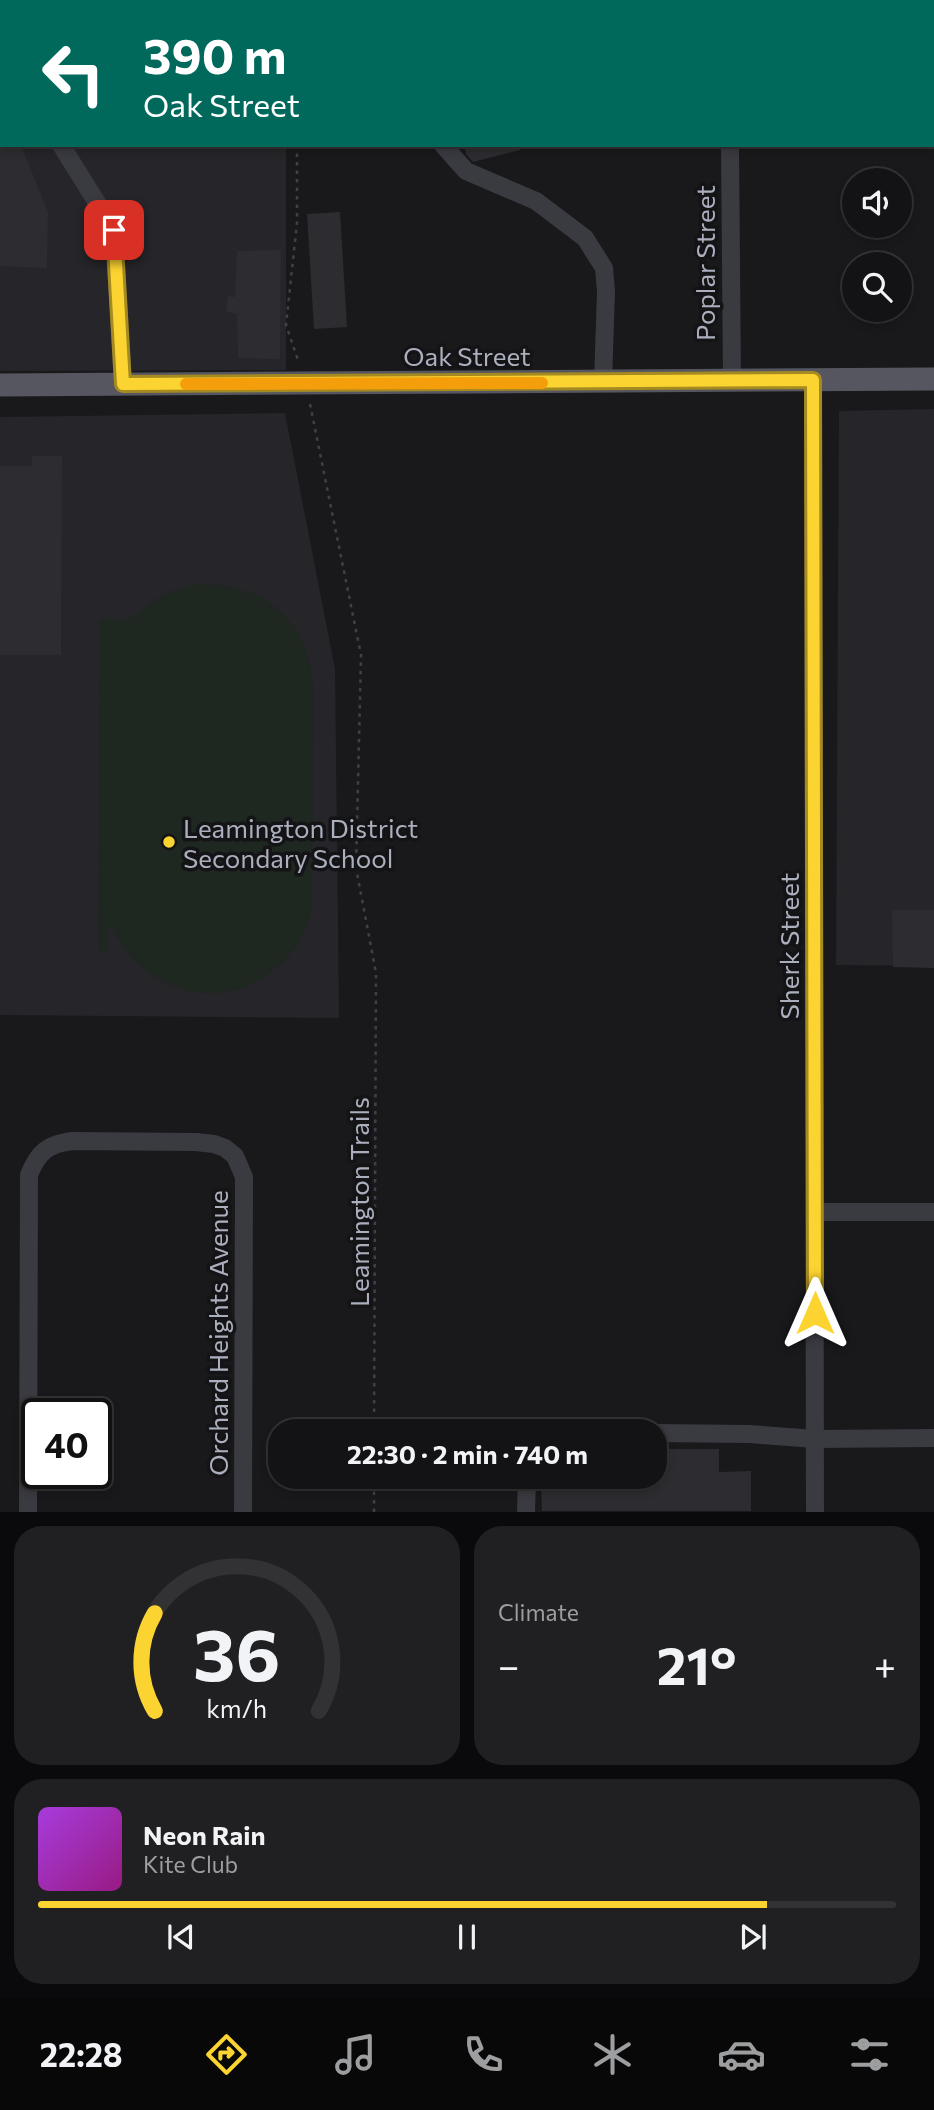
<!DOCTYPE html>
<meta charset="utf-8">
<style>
:root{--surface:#131315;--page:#202022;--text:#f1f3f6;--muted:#9d9ea0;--line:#323234;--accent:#fcd431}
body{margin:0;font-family:Commissioner,sans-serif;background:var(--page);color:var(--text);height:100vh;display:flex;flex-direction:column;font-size:26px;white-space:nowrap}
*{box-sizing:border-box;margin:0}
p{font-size:23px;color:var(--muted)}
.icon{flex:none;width:38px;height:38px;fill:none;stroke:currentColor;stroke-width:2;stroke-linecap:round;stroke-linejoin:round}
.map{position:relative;height:1512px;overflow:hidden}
.side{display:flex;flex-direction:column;gap:14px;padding:14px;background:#0a0a0c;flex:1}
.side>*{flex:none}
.top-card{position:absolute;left:0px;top:0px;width:934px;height:147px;box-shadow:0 4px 10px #0003,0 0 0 2px var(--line);background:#00695c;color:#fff;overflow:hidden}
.tools{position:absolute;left:842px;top:168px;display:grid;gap:14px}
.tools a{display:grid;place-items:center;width:70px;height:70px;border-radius:50%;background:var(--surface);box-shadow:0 4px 10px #0003,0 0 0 2px var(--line);font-size:35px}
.speed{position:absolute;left:21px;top:1398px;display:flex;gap:14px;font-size:35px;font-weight:700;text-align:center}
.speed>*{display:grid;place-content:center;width:91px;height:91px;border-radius:50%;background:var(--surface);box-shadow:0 4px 10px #0003,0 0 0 2px var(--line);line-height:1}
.speed .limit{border:4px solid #111;border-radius:10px;background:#fff;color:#111}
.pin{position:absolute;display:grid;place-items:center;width:60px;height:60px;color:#fff;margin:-30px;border-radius:14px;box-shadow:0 4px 10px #0006}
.me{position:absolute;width:77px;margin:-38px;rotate:0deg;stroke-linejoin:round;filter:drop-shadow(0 0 5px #0008)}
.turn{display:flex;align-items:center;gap:24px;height:147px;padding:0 28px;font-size:32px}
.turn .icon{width:91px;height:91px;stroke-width:2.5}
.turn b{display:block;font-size:49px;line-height:60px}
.big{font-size:52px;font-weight:700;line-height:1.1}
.side .tile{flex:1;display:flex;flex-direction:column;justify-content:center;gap:10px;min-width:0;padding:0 24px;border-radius:28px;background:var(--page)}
.side .dial{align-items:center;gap:0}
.dial svg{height:182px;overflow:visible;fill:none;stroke:var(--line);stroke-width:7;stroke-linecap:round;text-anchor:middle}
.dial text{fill:var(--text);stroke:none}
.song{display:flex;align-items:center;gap:21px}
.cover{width:84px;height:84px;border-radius:10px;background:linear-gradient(135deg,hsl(280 70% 55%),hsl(310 70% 35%))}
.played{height:7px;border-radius:4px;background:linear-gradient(90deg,var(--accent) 85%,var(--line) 85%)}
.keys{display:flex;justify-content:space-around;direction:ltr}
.heat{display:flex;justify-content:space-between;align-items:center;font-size:38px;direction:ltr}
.side .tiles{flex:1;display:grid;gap:14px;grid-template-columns:1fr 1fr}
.tile:last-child{grid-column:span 2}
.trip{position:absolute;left:268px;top:1419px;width:399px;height:70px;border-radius:28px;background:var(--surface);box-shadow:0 4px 10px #0003,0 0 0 2px var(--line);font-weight:700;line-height:70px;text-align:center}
.tabs{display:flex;height:112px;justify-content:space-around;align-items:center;background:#080808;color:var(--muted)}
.tabs .icon{width:49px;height:49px}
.tabs .active{color:var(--accent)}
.tabs b{font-size:32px;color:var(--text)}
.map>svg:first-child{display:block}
.built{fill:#262529}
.green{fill:#1f2721}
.building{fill:#2d2c30}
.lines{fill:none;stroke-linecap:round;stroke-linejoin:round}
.path{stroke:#404148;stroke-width:2.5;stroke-dasharray:3.5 5;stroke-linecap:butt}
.minor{stroke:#3a3a41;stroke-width:18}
.major{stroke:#565660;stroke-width:23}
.route-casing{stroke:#a48a20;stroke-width:18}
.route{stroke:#fcd431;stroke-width:12}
.slow{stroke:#f59e0b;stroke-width:12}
.poi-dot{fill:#fcd431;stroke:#141417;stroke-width:2.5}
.labels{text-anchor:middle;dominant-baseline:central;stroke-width:7;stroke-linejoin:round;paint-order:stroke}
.street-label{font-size:26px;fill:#abaebc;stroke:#141417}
.poi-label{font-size:26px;fill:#abaebc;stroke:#141417;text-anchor:start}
</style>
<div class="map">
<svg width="934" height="1512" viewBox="0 0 934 1512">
<rect width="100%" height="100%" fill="#19191c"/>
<g class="built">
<path d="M0,0H286L2,2V145H286V370L0,371Z"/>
<path d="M934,409V966L836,965L839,411Z"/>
<path d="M285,413L335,669L339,1018L0,1015V417Z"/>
</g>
<path class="green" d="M199,584C268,584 309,622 314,691L312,883C312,899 313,916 305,931C262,1015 154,1013 113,929H108V951H98L100,619H130L165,593Z"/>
<g class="building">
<path d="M464,145H520V150L473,162L466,154Z"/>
<path d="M0,147L22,148L48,212L47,268L0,266Z"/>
<path d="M340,212L347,327L314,329L307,214Z"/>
<path d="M281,250L280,359L238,358L237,314L226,312L228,296L235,297L237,251Z"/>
<path d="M32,456H62L61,655H0V466H32Z"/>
<path d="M892,910H934V968L893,967Z"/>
<path d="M654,1449H719V1472L751,1471V1511H542L541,1480L599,1482V1477H654Z"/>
</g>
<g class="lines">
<g class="path">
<path d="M296,0V2"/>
<path d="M297,145V223L286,325L299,363"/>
<path d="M310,404L361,655L356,868L376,973L374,1432"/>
<path d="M374,1512V1477"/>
</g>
<g class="minor">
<path d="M46,0V2"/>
<path d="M729,0V2"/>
<path d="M61,145L114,230L123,384"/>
<path d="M443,145L466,171L536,201L585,238L604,268L606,292L603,382"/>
<path d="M730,145L732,381"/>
<path d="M813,380L815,1512"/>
<path d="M815,1212H934"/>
<path d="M527,1432H557"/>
<path d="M654,1433L749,1434L815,1439L934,1438"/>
<path d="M28,1512L29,1175C38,1152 48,1144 72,1141L196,1142L214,1144L225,1148L235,1156L244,1177L243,1512"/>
<path d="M526,1512L527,1477"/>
</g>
<path class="major" d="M0,385L934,379"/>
</g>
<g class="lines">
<g class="route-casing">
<path id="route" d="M114,230L123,384L813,380L815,1313"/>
</g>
<use href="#route" class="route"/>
<path class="slow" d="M186,384L542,383"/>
</g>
<circle class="poi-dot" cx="169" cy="842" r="7"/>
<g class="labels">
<g class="street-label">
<text transform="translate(704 263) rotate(-90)">Poplar Street</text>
<text x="467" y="355">Oak Street</text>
<text transform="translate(788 946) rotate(-90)">Sherk Street</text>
<text transform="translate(358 1202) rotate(-90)">Leamington Trails</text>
<text transform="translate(217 1333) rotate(-90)">Orchard Heights Avenue</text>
</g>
<g class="poi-label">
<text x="183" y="827">Leamington District<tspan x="183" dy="30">Secondary School</tspan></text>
</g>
</g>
</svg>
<div class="tools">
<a><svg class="icon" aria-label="sound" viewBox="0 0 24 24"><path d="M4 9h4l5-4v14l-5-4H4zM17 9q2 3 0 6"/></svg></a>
<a><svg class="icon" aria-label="search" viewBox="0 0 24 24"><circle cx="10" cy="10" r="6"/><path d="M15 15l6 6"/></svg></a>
</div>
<div class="speed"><div class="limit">40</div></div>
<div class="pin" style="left:114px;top:230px;background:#d93025"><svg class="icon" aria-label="arrive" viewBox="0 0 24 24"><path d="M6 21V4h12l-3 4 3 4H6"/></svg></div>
<svg class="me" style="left:815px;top:1313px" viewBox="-20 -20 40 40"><path d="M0-17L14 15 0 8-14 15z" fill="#fcd431" stroke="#fff" stroke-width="4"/></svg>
<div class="trip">22:30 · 2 min · 740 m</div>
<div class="top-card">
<div class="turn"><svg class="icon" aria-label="left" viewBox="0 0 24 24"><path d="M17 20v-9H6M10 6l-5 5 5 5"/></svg><div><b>390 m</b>Oak Street</div></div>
</div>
</div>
<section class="side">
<div class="tiles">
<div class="tile dial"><svg viewBox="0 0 100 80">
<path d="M14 69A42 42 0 1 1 86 69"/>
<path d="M14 69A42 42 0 0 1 14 26" stroke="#fcd431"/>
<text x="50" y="56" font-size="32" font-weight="700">36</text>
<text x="50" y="72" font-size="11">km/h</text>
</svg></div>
<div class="tile"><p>Climate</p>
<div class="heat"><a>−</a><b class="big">21°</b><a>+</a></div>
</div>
<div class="tile">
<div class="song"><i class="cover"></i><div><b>Neon Rain</b><p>Kite Club</p></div></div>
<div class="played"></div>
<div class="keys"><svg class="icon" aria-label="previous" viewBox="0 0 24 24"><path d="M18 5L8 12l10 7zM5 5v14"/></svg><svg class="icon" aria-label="pause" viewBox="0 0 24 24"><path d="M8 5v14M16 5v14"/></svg><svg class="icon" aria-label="next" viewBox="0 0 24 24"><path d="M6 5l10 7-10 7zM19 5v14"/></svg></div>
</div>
</div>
</section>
<nav class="tabs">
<b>22:28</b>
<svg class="icon active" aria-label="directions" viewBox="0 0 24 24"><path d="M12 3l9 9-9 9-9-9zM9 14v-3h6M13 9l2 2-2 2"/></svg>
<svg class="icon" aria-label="music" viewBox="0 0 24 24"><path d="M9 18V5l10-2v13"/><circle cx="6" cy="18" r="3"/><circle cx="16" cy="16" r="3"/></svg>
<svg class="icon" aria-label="phone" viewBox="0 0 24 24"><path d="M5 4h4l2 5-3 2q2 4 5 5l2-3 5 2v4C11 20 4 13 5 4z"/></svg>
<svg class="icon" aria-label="climate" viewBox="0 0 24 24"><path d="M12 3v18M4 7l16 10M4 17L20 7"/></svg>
<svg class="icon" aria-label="car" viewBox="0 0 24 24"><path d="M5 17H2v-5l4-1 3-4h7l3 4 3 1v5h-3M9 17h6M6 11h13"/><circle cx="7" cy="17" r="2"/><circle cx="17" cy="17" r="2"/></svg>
<svg class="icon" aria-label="filters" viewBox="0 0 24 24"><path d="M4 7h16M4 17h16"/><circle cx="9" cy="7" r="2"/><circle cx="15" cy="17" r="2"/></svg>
</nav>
